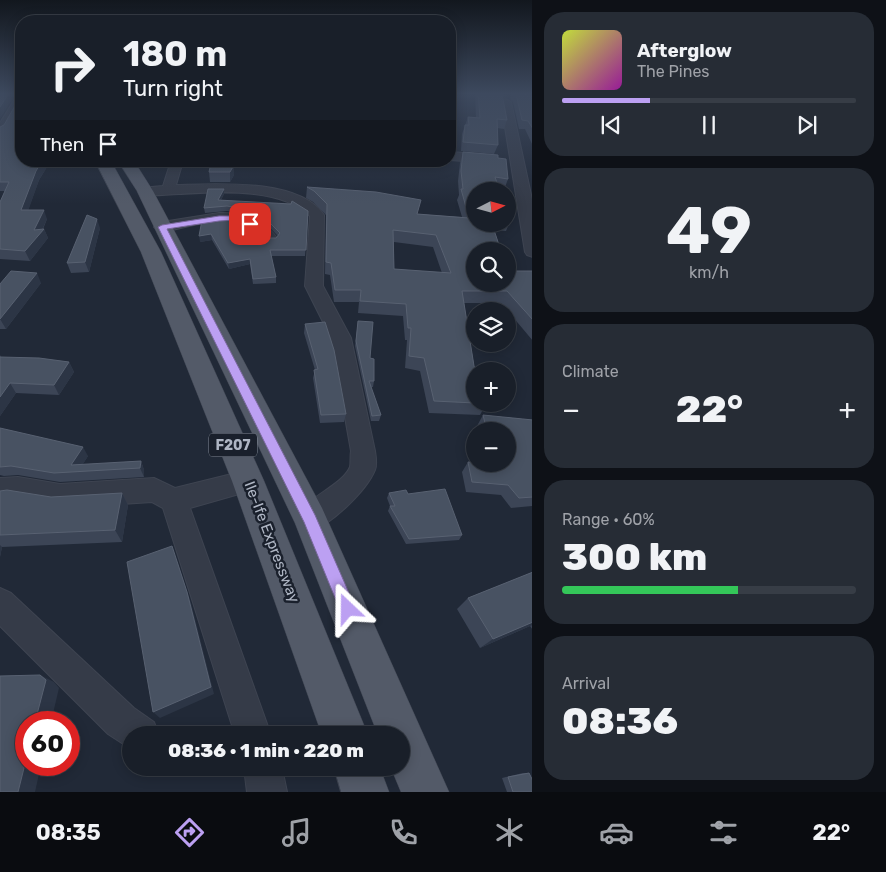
<!DOCTYPE html>
<meta charset="utf-8">
<style>
:root{--surface:#191f29;--page:#262c35;--text:#f1f3f6;--muted:#9fa2a8;--line:#373d46;--accent:#bca0f2}
body{margin:0;font-family:Rubik,sans-serif;background:var(--page);color:var(--text);height:100vh;display:flex;flex-direction:column;font-size:19px;white-space:nowrap}
*{box-sizing:border-box;margin:0}
p{font-size:16px;color:var(--muted)}
.icon{flex:none;width:28px;height:28px;fill:none;stroke:currentColor;stroke-width:2;stroke-linecap:round;stroke-linejoin:round}
.map{position:relative;flex:1;overflow:hidden}
.side{display:flex;flex-direction:column;gap:12px;padding:12px;background:#0e1117;width:354px}
.side>*{flex:none}
.guide{position:absolute;left:15px;top:15px;width:441px;height:152px;border-radius:20px;box-shadow:0 2px 12px #0003,0 0 0 1px var(--line);background:#191f29;color:var(--text);overflow:hidden}
.needle{width:32px;rotate:84deg}
.fabs{position:absolute;left:466px;top:182px;display:grid;gap:10px}
.fabs a{display:grid;place-items:center;width:50px;height:50px;border-radius:50%;background:var(--surface);box-shadow:0 2px 12px #0003,0 0 0 1px var(--line);font-size:25px}
.speed{position:absolute;left:15px;top:711px;display:flex;gap:10px;font-size:25px;font-weight:700;text-align:center}
.speed>*{display:grid;place-content:center;width:65px;height:65px;border-radius:50%;background:var(--surface);box-shadow:0 2px 12px #0003,0 0 0 1px var(--line);line-height:1}
.speed .limit{border:8px solid #d22;background:#fff;color:#111}
.pin{position:absolute;display:grid;place-items:center;width:42px;height:42px;color:#fff;margin:-21px;border-radius:10px;box-shadow:0 2px 8px #0006}
.me{position:absolute;width:55px;margin:-28px;rotate:337deg;stroke-linejoin:round;filter:drop-shadow(0 0 4px #0008)}
.turn{display:flex;align-items:center;gap:18px;height:105px;padding:0 25px;font-size:22px}
.turn .icon{width:65px;height:65px;stroke-width:2.5}
.turn b{display:block;font-size:35px;line-height:42px}
.then{display:flex;align-items:center;height:48px;padding:0 25px;background:#0003;gap:10px;font-size:19px}
.big{font-size:38px;font-weight:800;line-height:1.1}
.side .tile{flex:1;display:flex;flex-direction:column;justify-content:center;gap:8px;min-width:0;padding:0 18px;border-radius:20px;background:var(--page)}
.side .dial{align-items:center;gap:0}
.dial b{font-size:65px;line-height:1}
.song{display:flex;align-items:center;gap:15px}
.cover{width:60px;height:60px;border-radius:8px;background:linear-gradient(135deg,hsl(70 70% 55%),hsl(300 70% 35%))}
.played{height:5px;border-radius:2px;background:linear-gradient(90deg,var(--accent) 30%,var(--line) 30%)}
.keys{display:flex;justify-content:space-around;direction:ltr}
.heat{display:flex;justify-content:space-between;align-items:center;font-size:28px;direction:ltr}
.charge{height:8px;border-radius:4px;background:linear-gradient(90deg,#34c759 60%,var(--line) 0)}
.trip{position:absolute;left:122px;top:726px;width:288px;height:50px;border-radius:25px;background:var(--surface);box-shadow:0 2px 12px #0003,0 0 0 1px var(--line);font-weight:800;line-height:50px;text-align:center}
.menu{display:flex;height:80px;justify-content:space-around;align-items:center;background:#0a0c10;color:var(--muted)}
.menu .icon{width:35px;height:35px}
.menu .on{color:var(--accent)}
.menu b{font-size:22px;color:var(--text)}
main{display:flex;flex:1;min-height:0}
.map>svg:first-child{display:block}
.lines{fill:none;stroke-linecap:round;stroke-linejoin:round}
.minor-casing{stroke:#3e4451;stroke-width:2}
.primary-casing{stroke:#3e4451;stroke-width:1}
.minor{fill:#353b48;fill-rule:evenodd}
.primary{fill:#535a68;fill-rule:evenodd}
.wall{fill:#3c4556;fill-rule:evenodd}
.shaded-wall{fill:#2c3545}
.building{fill:#485262;stroke:#586171;fill-rule:evenodd}
.route{fill:#bca0f2;stroke:#7a689d}
.labels{text-anchor:middle;dominant-baseline:central;stroke-width:5;stroke-linejoin:round;paint-order:stroke}
.shield{fill:#1a202c;stroke:#828996;stroke-width:1}
.shield-label{font-size:14px;font-weight:bold;fill:#afb6c4}
.street-label{font-size:15px;fill:#afb6c4;stroke:#1a202c}
</style>
<main>
<div class="map">
<svg width="533" height="792" viewBox="0 0 533 792">
<rect width="100%" height="100%" fill="#212937"/>
<g class="lines">
<g class="minor-casing">
<g id="minor">
<path d="M21,93V104L6,132L0,135V123L18,94Z"/>
<path d="M506,99L511,102L533,204V257L527,255L525,252L501,102Z"/>
<path d="M450,152L492,155L498,159L492,163L450,160Z"/>
<path d="M171,161H183L176,185C217,184 299,178 324,215L323,286L351,338L375,451C376,457 377,465 375,470C366,492 331,524 310,532L300,528L296,519C306,496 341,487 350,467C351,462 350,456 351,451L331,338L305,286L310,216C280,187 218,192 179,194C166,194 152,197 140,194L138,191L140,188L163,186Z"/>
<path d="M219,213C241,212 264,220 278,239L276,242C259,247 251,226 236,222C212,218 185,228 162,232L157,230L154,227L157,224L162,222Z"/>
<path d="M248,470L257,473L261,481L257,489L190,508L271,735H235L163,508L152,502L60,508L18,501L0,502V478L18,477L60,484L154,478L175,488Z"/>
<path d="M0,588L11,593L134,708L154,722L159,735H131V749L108,734L0,626Z"/>
<path d="M244,768H282L287,792H247Z"/>
</g>
</g>
<g class="primary-casing">
<g id="primary">
<path d="M95,161H111L161,252L264,481L368,735H322L232,481L141,252Z"/>
<path d="M118,161H134L153,191L322,508L449,792H401L391,768H401V735H378L295,523L137,191Z"/>
<path d="M334,768H380L389,792H341Z"/>
</g>
</g>
<use href="#minor" class="minor"/>
<use href="#primary" class="primary"/>
</g>
<g class="wall">
<path d="M475,93H506L505,98L503,99L507,120L504,129L497,128L498,145L494,154L461,151L462,134L468,117H476Z"/>
<path d="M512,93H518L530,96L528,93H533V146L525,129H519L513,102L510,99Z"/>
<path d="M0,127L50,162L39,180L28,210L47,219L43,229H44L48,238L30,261L0,259V202L5,191H0Z"/>
<path d="M463,152L498,158L508,179L504,190L499,189L475,224H508V210L511,219L506,231L494,230L508,271H533V341L501,303H464L475,371V404H486L480,415L429,413L420,371L405,368L407,340H405L403,316L358,313L359,302H334L330,275L325,274L326,215L313,202L306,198L307,187L417,214L462,217L457,200L459,195L458,181L460,163ZM394,242L433,247L442,273L394,269Z"/>
<path d="M234,165V175L230,182H210L209,172Z"/>
<path d="M224,189V194L221,200L308,211L305,256H271L276,277V283L253,284L250,264L229,269L212,240L200,242L202,220L264,238H276L278,236L267,225L244,214L227,211L205,213L204,208Z"/>
<path d="M100,228L89,272L71,273L67,263Z"/>
<path d="M41,283L6,329H0V284Z"/>
<path d="M358,321L370,358L374,381L373,387H371L381,415L379,421H371L355,346Z"/>
<path d="M305,324L346,414L344,422L320,423L313,378L315,370L304,333Z"/>
<path d="M0,355L1,357L69,362L74,372L59,395L16,393L0,416Z"/>
<path d="M483,415L533,420V506L511,508L501,495L466,492L462,472L468,462L475,464H508V431H478L477,426Z"/>
<path d="M0,428L88,456L82,465L141,461L144,470V477L60,482L18,475L4,476L0,475Z"/>
<path d="M0,491L51,497L122,493L128,505L122,542L2,547L0,557Z"/>
<path d="M389,493L408,494L462,535L459,540L406,544L388,511L390,506L387,498Z"/>
<path d="M533,572V630L530,626L480,648L457,609L468,598Z"/>
<path d="M523,773H529L533,792H507L502,778Z"/>
</g>
<g class="shaded-wall">
<path d="M9,93H18H16L0,119V107Z"/>
<path d="M503,93H506L505,98L499,102L502,94Z"/>
<path d="M42,161L50,162L39,180L25,220L21,210L36,171Z"/>
<path d="M234,165V175L230,182V172Z"/>
<path d="M224,189V194L218,205V200Z"/>
<path d="M44,210L47,219L41,232L44,229L48,238L30,261L25,251L34,230Z"/>
<path d="M97,219L100,228L89,272L85,262Z"/>
<path d="M211,234L212,240L200,242L199,236Z"/>
<path d="M250,259V264L229,269L228,263Z"/>
<path d="M37,273L41,283L6,329L0,319Z"/>
<path d="M69,362L74,372L59,395L54,385Z"/>
<path d="M10,383L16,393L0,416V397Z"/>
<path d="M83,447L88,456L78,472L71,465Z"/>
<path d="M141,461L144,470V477L140,468Z"/>
<path d="M122,493L128,505L122,542L115,530Z"/>
<path d="M0,545L2,547L0,557Z"/>
<path d="M172,546L191,603L214,694L160,718L153,712Z"/>
<path d="M533,622V625L530,626L480,648L493,639Z"/>
<path d="M40,675L54,682L59,688L51,722H35Z"/>
<path d="M26,760V765H41L35,792H18Z"/>
</g>
<g class="building">
<path d="M0,93H9L0,107Z"/>
<path d="M20,93H21V161H42L36,171L21,210H44L34,230L44,229L25,251L0,249V202L9,182H0V127L4,125L20,97Z"/>
<path d="M478,93H503L502,94L507,120L497,119L498,145L463,142L465,125H469L468,117L480,118Z"/>
<path d="M514,93H518L533,96V129L528,121L522,120L516,94Z"/>
<path d="M463,152L498,155V158L506,159L508,179L495,177L500,191H475V224H492L501,251H475V284H508V269V271H533V320L507,291H462L474,366L476,371H475V403L434,401L424,358L409,356L411,328H408L406,304L360,301L361,290H335L331,263L326,262L327,204L314,191L307,187L376,192L421,200L417,214L469,218L461,189H463L461,171ZM393,230L436,235L451,273L394,269Z"/>
<path d="M211,163L234,165L230,172H209Z"/>
<path d="M208,189H224L218,200L291,204L292,201L308,211L306,250H270L276,277L253,279L250,259L228,263L211,234L199,236L202,220L217,218L240,220L264,238H276L280,233L267,220L244,209L227,206L204,208Z"/>
<path d="M508,210L511,219H508Z"/>
<path d="M87,215L97,219L85,262L67,263Z"/>
<path d="M11,271L37,273L0,319V284Z"/>
<path d="M358,321L373,322L370,358L374,359V381H369L381,415L372,416L356,341Z"/>
<path d="M325,322L334,350L346,414L321,415L314,370L318,369L305,324Z"/>
<path d="M0,357L39,358L69,362L54,385L10,383L0,397Z"/>
<path d="M483,415L533,420V497L519,498L508,485L472,482L468,462H475V464H508V431H487Z"/>
<path d="M0,428L83,447L71,465L141,461L140,468L54,473L11,466L0,467Z"/>
<path d="M445,489L462,535L409,539L390,506H395L389,493L406,490L408,494Z"/>
<path d="M7,490L51,497L122,493L115,530L0,535V491Z"/>
<path d="M172,546L187,592L211,687L153,712L127,562Z"/>
<path d="M533,572V622L493,639L468,598Z"/>
<path d="M40,675L46,680L35,722H26V760L18,792H0V676Z"/>
<path d="M529,773L533,781V792H513L508,777Z"/>
</g>
<linearGradient id="sky" x2="0" y2="1"><stop stop-color="#12171e"/><stop offset="0.46" stop-color="#3d495e"/><stop offset="1" stop-color="#3d495e" stop-opacity="0"/></linearGradient>
<rect width="533" height="204" fill="url(#sky)"/>
<path class="route" d="M219,216H237L254,224L250,226L236,220L219,221L167,229L315,515L356,609L354,615L348,617L342,615L304,522L158,227L162,225Z"/>
<g class="labels">
<rect class="shield" x="209" y="433.5" width="48" height="23" rx="4"/>
<g class="shield-label">
<text x="233" y="445">F207</text>
</g>
<g class="street-label">
<text transform="translate(272 542) rotate(69)">Ile-Ife Expressway</text>
</g>
</g>
</svg>
<div class="fabs">
<a><svg class="needle" viewBox="-14 -14 28 28"><path d="M0-13l5 13h-10z" fill="#e53935"/><path d="M0 13l5-13h-10z" fill="#9fa2a8"/></svg></a>
<a><svg class="icon" aria-label="search" viewBox="0 0 24 24"><circle cx="10" cy="10" r="6"/><path d="M15 15l6 6"/></svg></a>
<a><svg class="icon" aria-label="layers" viewBox="0 0 24 24"><path d="M12 4l9 5-9 5-9-5zM3 14l9 5 9-5"/></svg></a>
<a>+</a>
<a>−</a>
</div>
<div class="speed"><div class="limit">60</div></div>
<div class="pin" style="left:250px;top:224px;background:#d93025"><svg class="icon" aria-label="arrive" viewBox="0 0 24 24"><path d="M6 21V4h12l-3 4 3 4H6"/></svg></div>
<svg class="me" style="left:348px;top:609px" viewBox="-20 -20 40 40"><path d="M0-17L14 15 0 8-14 15z" fill="#bca0f2" stroke="#fff" stroke-width="4"/></svg>
<div class="trip">08:36 · 1 min · 220 m</div>
<div class="guide">
<div class="turn"><svg class="icon" aria-label="right" viewBox="0 0 24 24"><path d="M7 20v-9h11M14 6l5 5-5 5"/></svg><div><b>180 m</b>Turn right</div></div>
<div class="then">Then<svg class="icon" aria-label="arrive" viewBox="0 0 24 24"><path d="M6 21V4h12l-3 4 3 4H6"/></svg></div>
</div>
</div>
<section class="side">
<div class="tile">
<div class="song"><i class="cover"></i><div><b>Afterglow</b><p>The Pines</p></div></div>
<div class="played"></div>
<div class="keys"><svg class="icon" aria-label="previous" viewBox="0 0 24 24"><path d="M18 5L8 12l10 7zM5 5v14"/></svg><svg class="icon" aria-label="pause" viewBox="0 0 24 24"><path d="M8 5v14M16 5v14"/></svg><svg class="icon" aria-label="next" viewBox="0 0 24 24"><path d="M6 5l10 7-10 7zM19 5v14"/></svg></div>
</div>
<div class="tile dial"><b>49</b><p>km/h</p></div>
<div class="tile"><p>Climate</p>
<div class="heat"><a>−</a><b class="big">22°</b><a>+</a></div>
</div>
<div class="tile"><p>Range · 60%</p><b class="big">300 km</b><div class="charge"></div></div>
<div class="tile"><p>Arrival</p><b class="big">08:36</b></div>
</section>
</main>
<nav class="menu">
<b>08:35</b>
<svg class="icon on" aria-label="directions" viewBox="0 0 24 24"><path d="M12 3l9 9-9 9-9-9zM9 14v-3h6M13 9l2 2-2 2"/></svg>
<svg class="icon" aria-label="music" viewBox="0 0 24 24"><path d="M9 18V5l10-2v13"/><circle cx="6" cy="18" r="3"/><circle cx="16" cy="16" r="3"/></svg>
<svg class="icon" aria-label="phone" viewBox="0 0 24 24"><path d="M5 4h4l2 5-3 2q2 4 5 5l2-3 5 2v4C11 20 4 13 5 4z"/></svg>
<svg class="icon" aria-label="climate" viewBox="0 0 24 24"><path d="M12 3v18M4 7l16 10M4 17L20 7"/></svg>
<svg class="icon" aria-label="car" viewBox="0 0 24 24"><path d="M5 17H2v-5l4-1 3-4h7l3 4 3 1v5h-3M9 17h6M6 11h13"/><circle cx="7" cy="17" r="2"/><circle cx="17" cy="17" r="2"/></svg>
<svg class="icon" aria-label="filters" viewBox="0 0 24 24"><path d="M4 7h16M4 17h16"/><circle cx="9" cy="7" r="2"/><circle cx="15" cy="17" r="2"/></svg>
<b>22°</b>
</nav>
